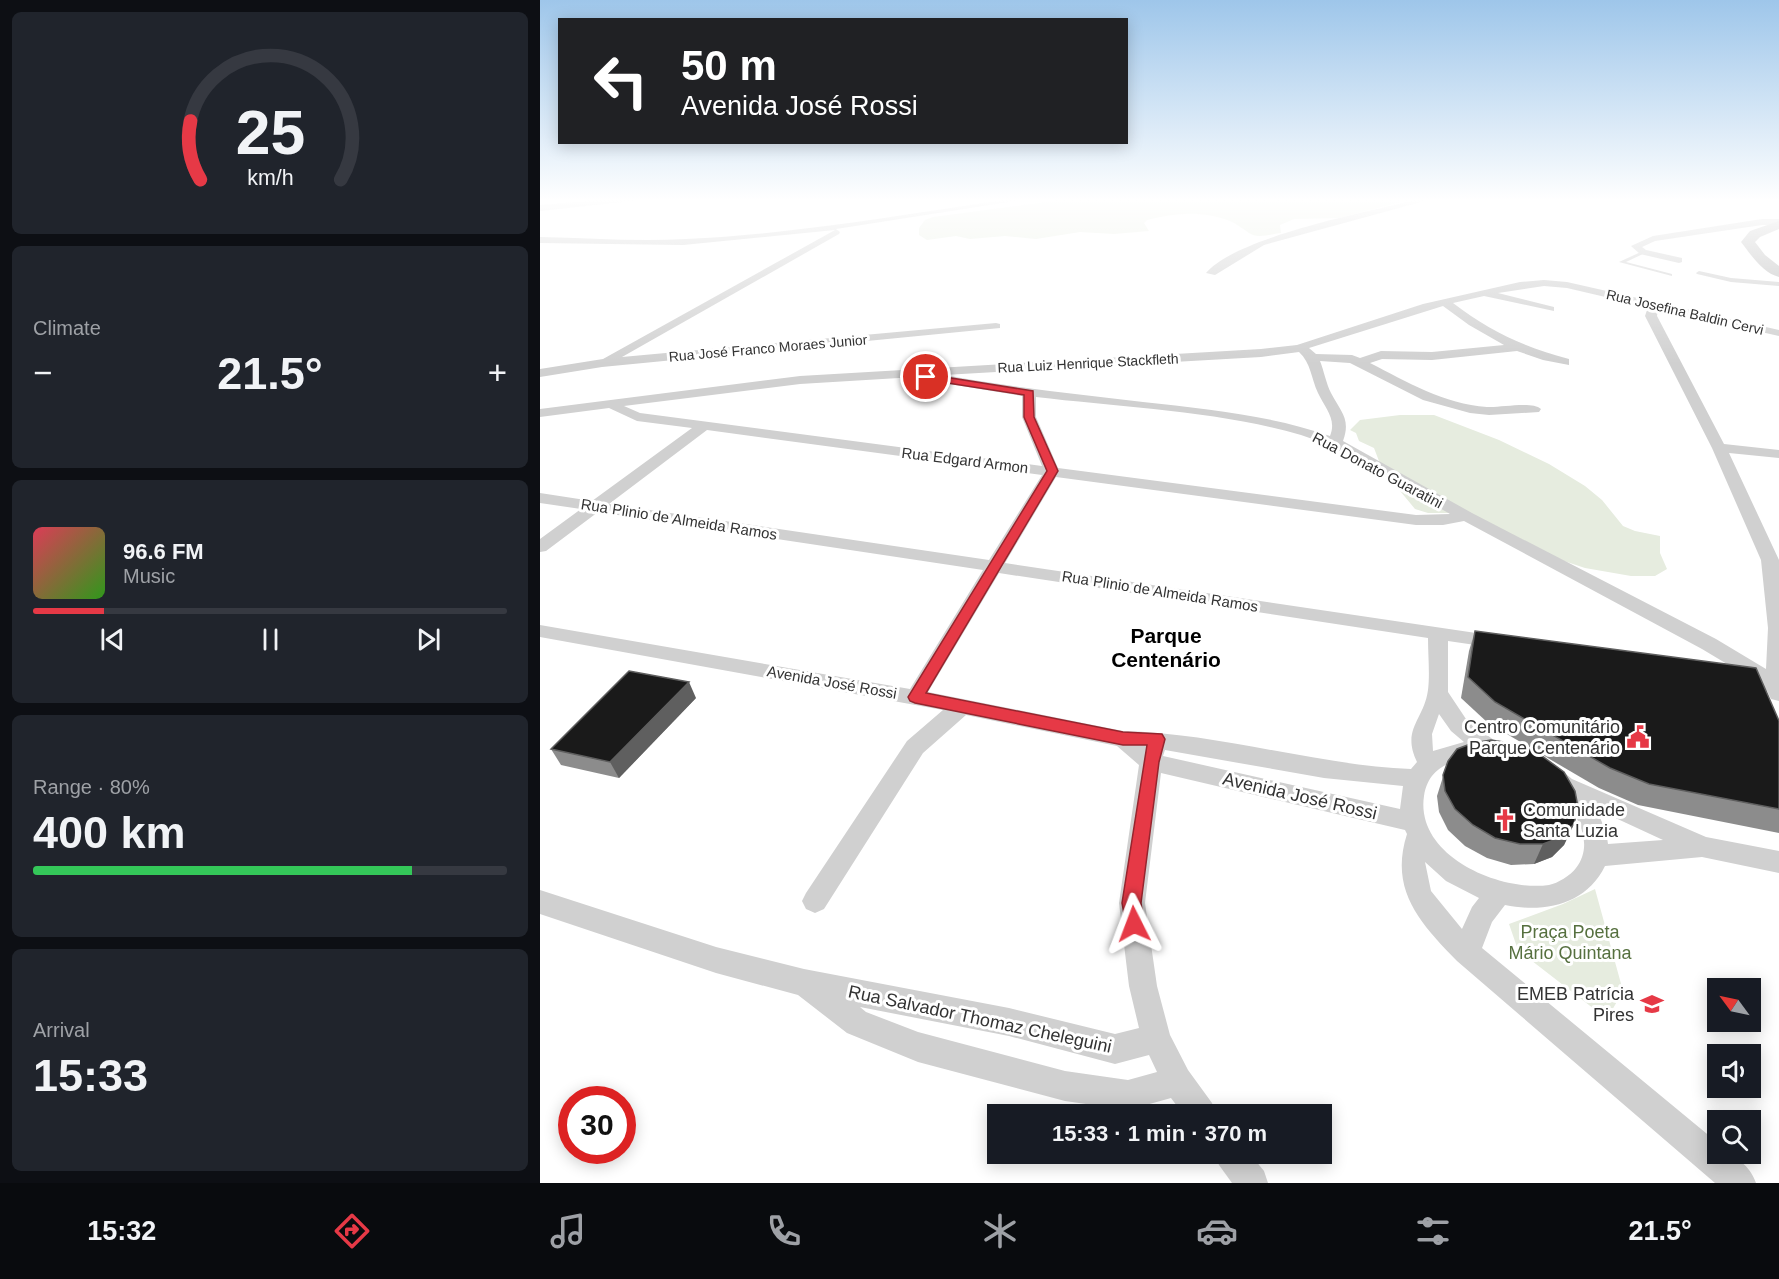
<!DOCTYPE html>
<meta charset="utf-8">
<style>
:root{--surface:#171b24;--page:#20242c;--text:#f1f3f6;--muted:#9ea1a6;--line:#363941;--accent:#e63946}
body{margin:0;font-family:Helvetica,sans-serif;background:var(--page);color:var(--text);height:100vh;display:flex;flex-direction:column;font-size:22px;white-space:nowrap}
*{box-sizing:border-box;margin:0}
p{font-size:20px;color:var(--muted)}
.icon{flex:none;width:33px;height:33px;fill:none;stroke:currentColor;stroke-width:2;stroke-linecap:round;stroke-linejoin:round}
.map{position:relative;flex:1;overflow:hidden}
.sheet{display:flex;flex-direction:column;gap:12px;padding:12px;background:#0d0f14;width:540px}
.sheet>*{flex:none}
.guide{position:absolute;left:18px;top:18px;width:570px;height:126px;border-radius:0px;box-shadow:0 3px 15px #0003;background:#202124;color:#fff;overflow:hidden}
.needle{width:39px;rotate:303deg}
.tools{position:absolute;left:1167px;top:978px;display:grid;gap:12px}
.tools a{display:grid;place-items:center;width:54px;height:54px;border-radius:0px;background:var(--surface);box-shadow:0 3px 15px #0003;font-size:30px}
.speed{position:absolute;left:18px;top:1086px;display:flex;gap:12px;font-size:30px;font-weight:700;text-align:center}
.speed>*{display:grid;place-content:center;width:78px;height:78px;border-radius:50%;background:var(--surface);box-shadow:0 3px 15px #0003;line-height:1}
.speed .limit{border:9px solid #d22;background:#fff;color:#111}
.pin{position:absolute;display:grid;place-items:center;width:51px;height:51px;color:#fff;margin:-26px;border:3px solid #fff;border-radius:50%;box-shadow:0 2px 6px #0007}
.me{position:absolute;width:66px;margin:-33px;rotate:357deg;stroke-linejoin:round;filter:drop-shadow(0 0 4px #0008)}
.turn{display:flex;align-items:center;gap:21px;height:126px;padding:0 24px;font-size:27px}
.turn .icon{width:78px;height:78px;stroke-width:2.5}
.turn b{display:block;font-size:42px;line-height:51px}
.big{font-size:45px;font-weight:600;line-height:1.1}
.sheet .widget{flex:1;display:flex;flex-direction:column;justify-content:center;gap:9px;min-width:0;padding:0 21px;border-radius:9px;background:var(--page)}
.sheet .dial{align-items:center;gap:0}
.dial svg{height:156px;overflow:visible;fill:none;stroke:var(--line);stroke-width:7;stroke-linecap:round;text-anchor:middle}
.dial text{fill:var(--text);stroke:none}
.song{display:flex;align-items:center;gap:18px}
.cover{width:72px;height:72px;border-radius:9px;background:linear-gradient(135deg,hsl(350 70% 55%),hsl(110 70% 35%))}
.played{height:6px;border-radius:3px;background:linear-gradient(90deg,var(--accent) 15%,var(--line) 15%)}
.keys{display:flex;justify-content:space-around;direction:ltr}
.heat{display:flex;justify-content:space-between;align-items:center;font-size:33px;direction:ltr}
.charge{height:9px;border-radius:4px;background:linear-gradient(90deg,#34c759 80%,var(--line) 0)}
.trip{position:absolute;left:447px;top:1104px;width:345px;height:60px;border-radius:0px;background:var(--surface);box-shadow:0 3px 15px #0003;font-weight:600;line-height:60px;text-align:center}
.tabs{display:flex;height:96px;justify-content:space-around;align-items:center;background:#090b0e;color:var(--muted)}
.tabs .icon{width:42px;height:42px}
.tabs .current{color:var(--accent)}
.tabs b{font-size:27px;color:var(--text)}
main{display:flex;flex:1;min-height:0}
.map>svg:first-child{display:block}
.green{fill:#e6ecdf}
.lines{fill:none;stroke-linecap:round;stroke-linejoin:round}
.lane{fill:#d0d0d0;fill-rule:evenodd}
.street{fill:#d0d0d0;fill-rule:evenodd}
.secondary{fill:#bdbdbd;fill-rule:evenodd}
.wall{fill:#8c8c8c}
.shaded-wall{fill:#5f5f5f}
.building{fill:#1a1a1a;stroke:#5f5f5f;stroke-width:1.5}
.route{fill:#e63946;stroke:#96252e;stroke-width:1.5}
.labels{text-anchor:middle;dominant-baseline:central;stroke-width:6;stroke-linejoin:round;paint-order:stroke}
.far-street-label{font-size:14px;fill:#333;stroke:#fff}
.street-label{font-size:15px;fill:#333;stroke:#fff}
.near-poi-label{font-size:18px;fill:#333;stroke:#fff;text-anchor:end}
.near-street-label{font-size:18px;fill:#333;stroke:#fff}
.near-park-label{font-size:18px;fill:#56703f;stroke:#fff}
.district-label{font-size:21px;font-weight:bold;fill:#000;stroke:#fff}
</style>
<main>
<section class="sheet">
<div class="widget dial"><svg viewBox="0 0 100 80">
<path d="M14 69A42 42 0 1 1 86 69"/>
<path d="M14 69A42 42 0 0 1 9 39" stroke="#e63946"/>
<text x="50" y="56" font-size="32" font-weight="700">25</text>
<text x="50" y="72" font-size="11">km/h</text>
</svg></div>
<div class="widget"><p>Climate</p>
<div class="heat"><a>−</a><b class="big">21.5°</b><a>+</a></div>
</div>
<div class="widget">
<div class="song"><i class="cover"></i><div><b>96.6 FM</b><p>Music</p></div></div>
<div class="played"></div>
<div class="keys"><svg class="icon" aria-label="previous" viewBox="0 0 24 24"><path d="M18 5L8 12l10 7zM5 5v14"/></svg><svg class="icon" aria-label="pause" viewBox="0 0 24 24"><path d="M8 5v14M16 5v14"/></svg><svg class="icon" aria-label="next" viewBox="0 0 24 24"><path d="M6 5l10 7-10 7zM19 5v14"/></svg></div>
</div>
<div class="widget"><p>Range · 80%</p><b class="big">400 km</b><div class="charge"></div></div>
<div class="widget"><p>Arrival</p><b class="big">15:33</b></div>
</section>
<div class="map">
<svg width="1239" height="1183" viewBox="0 0 1239 1183">
<rect width="100%" height="100%" fill="#fff"/>
<g class="green">
<path d="M528,199H872L799,218L754,219L740,225L741,233C732,234 717,239 709,233C703,229 697,224 690,221C662,210 634,213 607,220L604,223L609,231L574,234L540,232L496,239L465,236L430,239L416,236L387,240L379,235V228L385,220L393,217Z"/>
<path d="M860,415H894L959,440L1009,464L1045,486L1062,500L1083,526L1095,531L1120,536V553L1127,569L1115,576H1091L1045,568L1000,553L910,513H888L875,509L842,469L834,448L819,441L816,433L810,430L820,420Z"/>
<path d="M1055,889L1083,991L1067,1019L978,950L969,924L1023,904Z"/>
</g>
<g class="lines">
<g class="lane">
<path d="M1103,251H1105V253L1086,262L1132,274V276L1079,262Z"/>
<path d="M1159,271L1191,278L1239,282V286L1191,282L1157,274L1156,273Z"/>
</g>
<g class="street">
<path d="M69,199H96L92,201L0,211V205Z"/>
<path d="M469,199H487L296,229L300,232L299,234L82,357L456,323L460,324V328L62,367L0,377V369L63,359L295,230L143,245L0,243V237C49,238 98,242 146,239C254,234 362,215 469,199Z"/>
<path d="M879,199H892L724,245L675,275L666,273C698,236 828,212 879,199Z"/>
<path d="M1222,219H1239V225H1222L1115,241L1102,247L1106,250L1142,258V262L1139,263L1100,254L1091,246L1113,236Z"/>
<path d="M1004,280L1027,282L1239,330V336L1118,309L1117,316L1184,444L1239,450V458L1189,453L1239,560V701L1231,699L1227,691L1193,685L1190,680L1193,675L1202,673L1162,649L924,521L903,525H876L516,477L465,563L963,637L966,642L963,647L956,648L908,641V692L926,719L959,744L996,754L1014,764L1032,779L1166,837L1239,851V873L1162,857L1065,866C1046,905 1004,913 965,905L952,922L942,948L1178,1143V1154C1196,1154 1210,1166 1216,1183H1175L917,961C880,923 849,890 867,834L865,830L621,773L605,903L617,986L630,1035L648,1070L672,1103L676,1114H643L631,1098L588,1110L525,1101L378,1062L307,1033L258,995L176,973L0,914V890L176,947L264,969L469,1008L575,1034L599,1028L589,986L579,903L599,765L577,746L426,715L383,753L284,909L275,913L266,909L262,901L266,893L367,741L403,710L0,637V625L370,689L443,570L58,512L6,551L0,552V539L41,509L0,503V493L52,501L152,428L97,421L69,408L0,417V409L260,376L721,349L757,345L883,304L980,282ZM1004,286L1027,288L1108,307L1105,316L1172,448L1221,560L1228,628L1226,669L1176,639L932,513L803,441C811,419 801,412 791,393C786,383 784,371 780,361L810,363L883,400L930,413L949,415L999,412L1001,409C992,401 960,408 947,407C904,404 867,382 830,363L842,359L892,360L977,351L1003,360L1029,365V359C986,348 949,331 913,303L944,296L1014,311V307L958,293ZM903,306L929,325L964,345L892,352L841,351L820,358L812,355L776,354L769,348ZM759,352C771,363 771,378 778,393C785,408 797,419 790,436C730,415 666,409 603,402C536,394 470,387 404,375L721,357ZM392,376L393,381L397,382L482,396V417L502,466L100,413L84,406L260,384ZM496,397C580,407 680,411 761,435C809,450 866,489 910,514L876,515L518,468L496,417ZM167,430L502,475L449,560L69,504ZM459,573L888,638C888,655 890,674 888,690C884,720 861,729 877,762L871,769C774,765 679,733 583,731L388,692ZM899,714L911,731L924,742L893,751L892,734ZM625,750L784,778L863,786L860,809L623,756ZM929,758C951,759 972,761 991,772C1020,789 1062,834 1036,868C1030,876 1018,883 1009,885C960,892 875,856 884,796C888,771 905,762 929,758ZM1056,809L1123,840L1068,844L1066,831ZM885,862L906,881L939,898L932,907L922,929L891,891ZM320,1007L469,1036L575,1064L609,1055L617,1072L588,1080L525,1071L378,1032L326,1012Z"/>
<path d="M674,1154H710L724,1171L728,1183H692L679,1165Z"/>
</g>
<path class="secondary" d="M1239,221V229L1220,237L1215,242L1225,255L1239,266V277C1223,273 1211,255 1201,242L1210,231Z"/>
</g>
<g class="wall">
<path d="M935,631L1239,721V833L1098,805L1059,788L948,723L921,698L929,651Z"/>
<path d="M156,698L79,778L21,765L11,749Z"/>
<path d="M908,761L1034,824L1024,845L1012,857L994,864L971,865L947,858L925,846L908,830L899,812L897,796Z"/>
</g>
<g class="shaded-wall">
<path d="M149,682L156,698L79,778L70,762Z"/>
<path d="M1034,824L1024,845L1012,857L994,864L1003,844Z"/>
</g>
<g class="building">
<path d="M935,631L1216,668L1239,721V809L1109,784L1070,768L955,702L928,677Z"/>
<path d="M89,671L149,682L70,762L11,749Z"/>
<path d="M951,740L976,744L998,753L1024,772L1035,791L1038,807L1034,824L1022,837L1003,844H980L955,838L933,825L915,809L905,791L903,775L908,761L917,749L933,743Z"/>
</g>
<linearGradient id="sky" x2="0" y2="1"><stop stop-color="#9ec6ea"/><stop offset="0.55" stop-color="#fff"/><stop offset="1" stop-color="#fff" stop-opacity="0"/></linearGradient>
<rect width="1239" height="364" fill="url(#sky)"/>
<path class="route" d="M386,374L493,391L494,417L518,471L386,693L583,732L622,734L625,739L619,762L601,903L604,924L602,930L594,933L587,930L582,903L607,745H583L375,703L370,701L368,697L507,471L484,417V395L382,379L381,377Z"/>
<defs>
<g id="civic-bare" transform="scale(1.8)"><path d="M-.6-6.5H3V-4.5H.6V-3L4-1V1h2V6H-6V1h2V-1L-.6-3ZM-1.2 2.5V6h2.4V2.5Z" fill="#e63946" stroke="#fff" stroke-width="2.5" paint-order="stroke"/></g>
<g id="church-bare" transform="scale(1.8)"><path d="M-1.2-6h2.4v3.5h3.3v2.4h-3.3V6h-2.4V-.1h-3.3v-2.4h3.3Z" fill="#e63946" stroke="#fff" stroke-width="2.5" paint-order="stroke"/></g>
<g id="school-bare" transform="scale(1.8)"><path d="M0-5L7-2L0 1L-7-2ZM-4 1L0 2.5L4 1V4Q0 6-4 4Z" fill="#e63946" stroke="#fff" stroke-width="2.5" paint-order="stroke"/></g>
</defs>
<g fill-rule="evenodd">
<use href="#civic-bare" x="1098" y="737"/>
<use href="#church-bare" x="965" y="820"/>
<use href="#school-bare" x="1112" y="1004"/>
</g>
<g class="labels">
<g class="far-street-label">
<text transform="translate(1145 312) rotate(13)">Rua Josefina Baldin Cervi</text>
<text transform="translate(228 348) rotate(-5)">Rua José Franco Moraes Junior</text>
<text transform="translate(548 363) rotate(-3)">Rua Luiz Henrique Stackfleth</text>
</g>
<g class="street-label">
<text transform="translate(425 460) rotate(7)">Rua Edgard Armon</text>
<text transform="translate(838 470) rotate(28)">Rua Donato Guaratini</text>
<text transform="translate(139 519) rotate(9)">Rua Plinio de Almeida Ramos</text>
<text transform="translate(620 591) rotate(9)">Rua Plinio de Almeida Ramos</text>
<text transform="translate(292 682) rotate(10)">Avenida José Rossi</text>
</g>
<g class="near-poi-label">
<text x="1080" y="727">Centro Comunitário<tspan x="1080" dy="21">Parque Centenário</tspan></text>
<text x="983" y="810" text-anchor="start">Comunidade<tspan x="983" dy="21">Santa Luzia</tspan></text>
<text x="1094" y="994">EMEB Patrícia<tspan x="1094" dy="21">Pires</tspan></text>
</g>
<g class="near-street-label">
<text transform="translate(760 796) rotate(13)">Avenida José Rossi</text>
<text transform="translate(440 1019) rotate(12)">Rua Salvador Thomaz Cheleguini</text>
</g>
<g class="near-park-label">
<text x="1030" y="932">Praça Poeta<tspan x="1030" dy="21">Mário Quintana</tspan></text>
</g>
<g class="district-label">
<text x="626" y="635">Parque<tspan x="626" dy="24">Centenário</tspan></text>
</g>
</g>
</svg>
<div class="tools">
<a><svg class="needle" viewBox="-14 -14 28 28"><path d="M0-13l5 13h-10z" fill="#e53935"/><path d="M0 13l5-13h-10z" fill="#9ea1a6"/></svg></a>
<a><svg class="icon" aria-label="sound" viewBox="0 0 24 24"><path d="M4 9h4l5-4v14l-5-4H4zM17 9q2 3 0 6"/></svg></a>
<a><svg class="icon" aria-label="search" viewBox="0 0 24 24"><circle cx="10" cy="10" r="6"/><path d="M15 15l6 6"/></svg></a>
</div>
<div class="speed"><div class="limit">30</div></div>
<div class="pin" style="left:386px;top:377px;background:#d93025"><svg class="icon" aria-label="arrive" viewBox="0 0 24 24"><path d="M6 21V4h12l-3 4 3 4H6"/></svg></div>
<svg class="me" style="left:594px;top:924px" viewBox="-20 -20 40 40"><path d="M0-17L14 15 0 8-14 15z" fill="#e63946" stroke="#fff" stroke-width="4"/></svg>
<div class="trip">15:33 · 1 min · 370 m</div>
<div class="guide">
<div class="turn"><svg class="icon" aria-label="left" viewBox="0 0 24 24"><path d="M17 20v-9H6M10 6l-5 5 5 5"/></svg><div><b>50 m</b>Avenida José Rossi</div></div>
</div>
</div>
</main>
<nav class="tabs">
<b>15:32</b>
<svg class="icon current" aria-label="directions" viewBox="0 0 24 24"><path d="M12 3l9 9-9 9-9-9zM9 14v-3h6M13 9l2 2-2 2"/></svg>
<svg class="icon" aria-label="music" viewBox="0 0 24 24"><path d="M9 18V5l10-2v13"/><circle cx="6" cy="18" r="3"/><circle cx="16" cy="16" r="3"/></svg>
<svg class="icon" aria-label="phone" viewBox="0 0 24 24"><path d="M5 4h4l2 5-3 2q2 4 5 5l2-3 5 2v4C11 20 4 13 5 4z"/></svg>
<svg class="icon" aria-label="climate" viewBox="0 0 24 24"><path d="M12 3v18M4 7l16 10M4 17L20 7"/></svg>
<svg class="icon" aria-label="car" viewBox="0 0 24 24"><path d="M5 17H2v-5l4-1 3-4h7l3 4 3 1v5h-3M9 17h6M6 11h13"/><circle cx="7" cy="17" r="2"/><circle cx="17" cy="17" r="2"/></svg>
<svg class="icon" aria-label="filters" viewBox="0 0 24 24"><path d="M4 7h16M4 17h16"/><circle cx="9" cy="7" r="2"/><circle cx="15" cy="17" r="2"/></svg>
<b>21.5°</b>
</nav>
